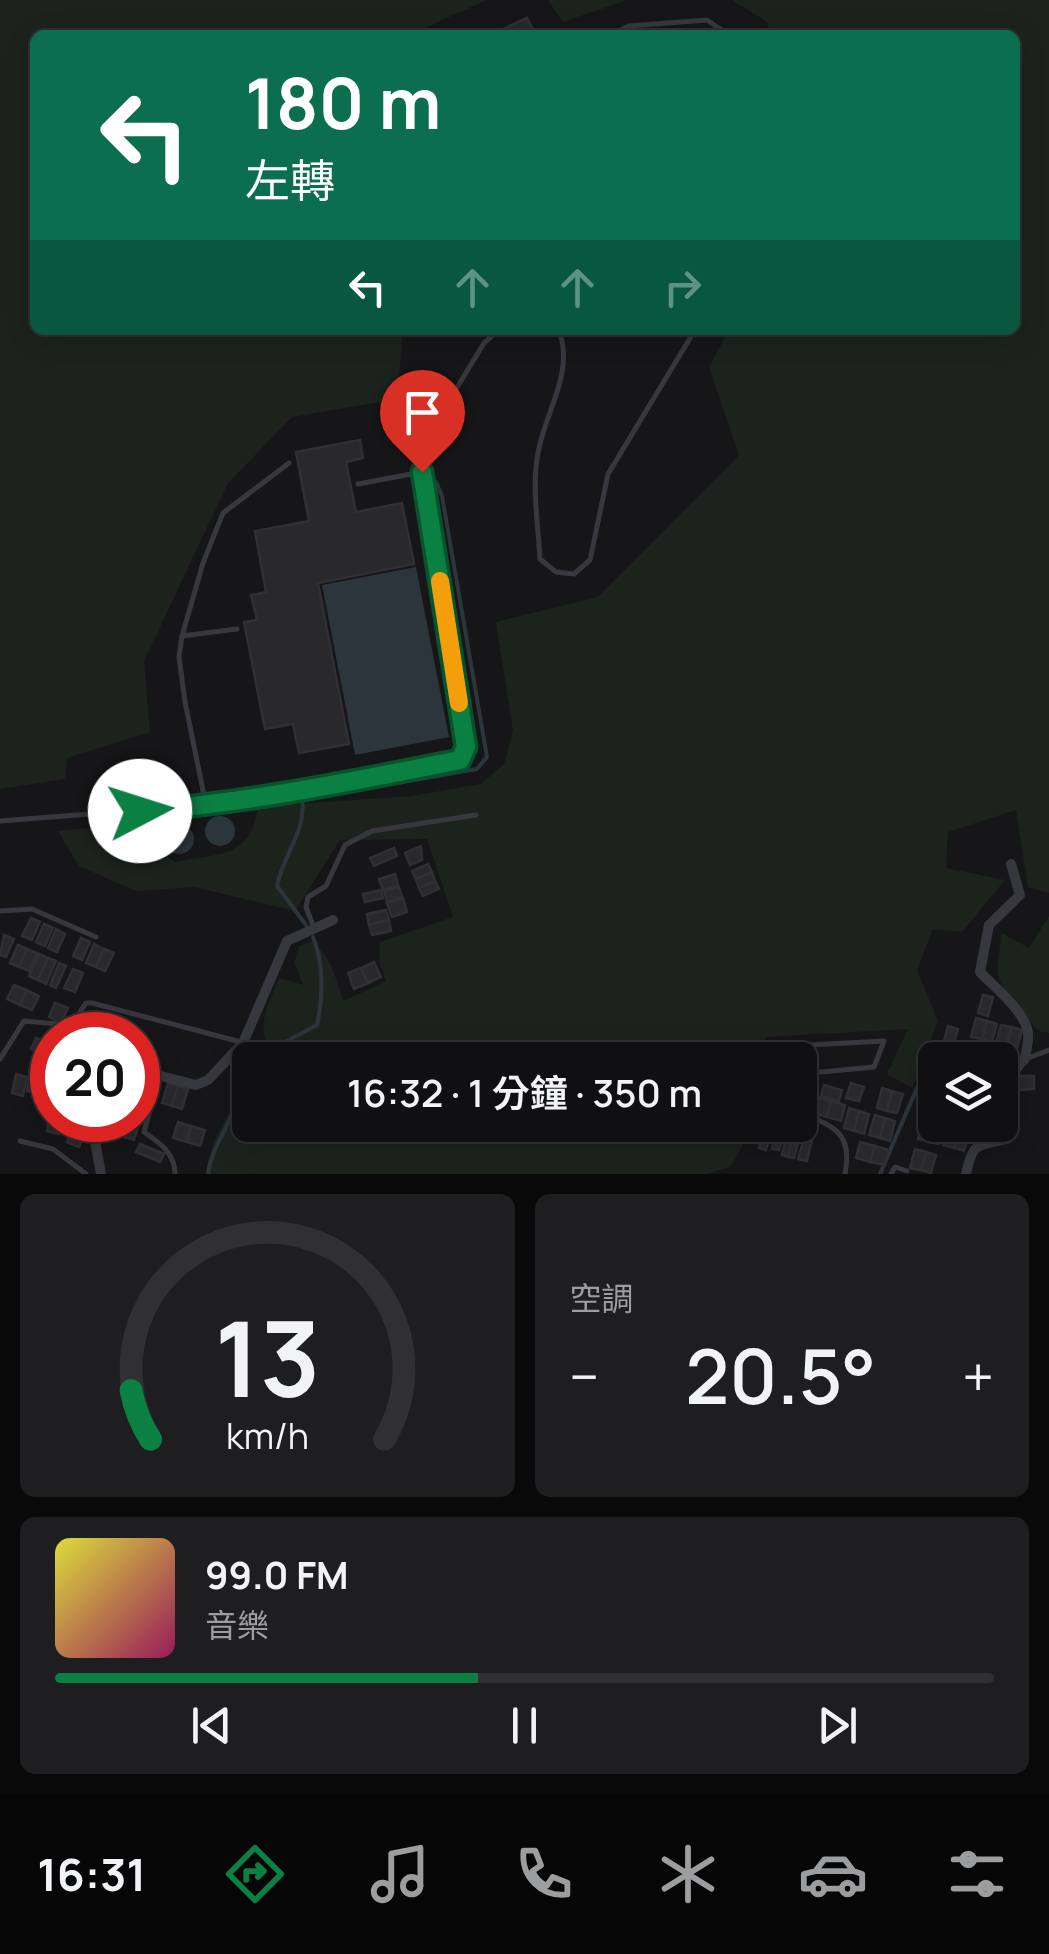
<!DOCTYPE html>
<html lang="zh-TW">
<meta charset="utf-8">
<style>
:root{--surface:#101012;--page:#1e1e20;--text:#f1f3f6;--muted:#9c9d9f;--line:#303032;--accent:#0b8043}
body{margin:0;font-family:Manrope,"Noto Sans TC",sans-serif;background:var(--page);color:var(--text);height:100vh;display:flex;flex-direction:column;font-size:38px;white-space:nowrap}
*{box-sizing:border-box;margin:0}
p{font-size:32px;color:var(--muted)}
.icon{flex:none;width:55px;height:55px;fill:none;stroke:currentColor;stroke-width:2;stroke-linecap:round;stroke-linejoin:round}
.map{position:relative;height:1174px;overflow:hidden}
.drawer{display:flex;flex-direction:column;gap:20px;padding:20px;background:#09090a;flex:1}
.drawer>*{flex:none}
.hud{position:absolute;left:30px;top:30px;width:990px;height:305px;border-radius:15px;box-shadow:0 5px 25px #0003,0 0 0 2px var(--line);background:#0b6e4f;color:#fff;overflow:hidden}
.controls{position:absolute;left:918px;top:1042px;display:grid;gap:20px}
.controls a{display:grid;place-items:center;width:100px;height:100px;border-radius:15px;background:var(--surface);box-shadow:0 5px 25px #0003,0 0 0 2px var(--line);font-size:50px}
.speed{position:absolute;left:30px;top:1012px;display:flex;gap:20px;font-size:50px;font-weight:700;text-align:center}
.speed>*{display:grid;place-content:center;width:130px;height:130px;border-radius:50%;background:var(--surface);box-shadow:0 5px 25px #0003,0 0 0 2px var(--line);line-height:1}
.speed .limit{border:15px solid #d22;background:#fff;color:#111}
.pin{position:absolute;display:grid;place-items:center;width:85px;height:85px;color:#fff;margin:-102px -42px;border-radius:50% 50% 50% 0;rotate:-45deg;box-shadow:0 0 10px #0007}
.pin .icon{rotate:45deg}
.me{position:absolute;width:110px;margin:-55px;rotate:85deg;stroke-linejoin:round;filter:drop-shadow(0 0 8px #0008)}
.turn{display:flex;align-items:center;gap:35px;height:210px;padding:0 50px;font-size:45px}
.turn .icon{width:130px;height:130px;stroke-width:2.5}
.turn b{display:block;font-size:70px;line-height:85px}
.lanes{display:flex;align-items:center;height:95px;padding:0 50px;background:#0003;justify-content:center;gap:50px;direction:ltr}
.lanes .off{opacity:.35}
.big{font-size:75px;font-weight:600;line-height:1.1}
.drawer .card{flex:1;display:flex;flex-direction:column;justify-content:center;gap:15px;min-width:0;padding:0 35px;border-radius:15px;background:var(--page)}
.drawer .dial{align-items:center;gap:0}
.dial svg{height:260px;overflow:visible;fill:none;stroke:var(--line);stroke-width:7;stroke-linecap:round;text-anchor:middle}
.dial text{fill:var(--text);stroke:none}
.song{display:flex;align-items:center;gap:30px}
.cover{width:120px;height:120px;border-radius:15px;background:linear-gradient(135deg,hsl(60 70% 55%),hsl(330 70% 35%))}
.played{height:10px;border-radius:5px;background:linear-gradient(90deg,var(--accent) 45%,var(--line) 45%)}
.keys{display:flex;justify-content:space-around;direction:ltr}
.heat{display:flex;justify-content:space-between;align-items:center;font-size:55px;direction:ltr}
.drawer .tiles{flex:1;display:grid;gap:20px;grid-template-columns:1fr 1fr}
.card:last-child{grid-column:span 2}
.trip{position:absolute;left:232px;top:1042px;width:585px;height:100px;border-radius:15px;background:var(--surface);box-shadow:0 5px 25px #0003,0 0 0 2px var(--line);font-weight:600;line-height:100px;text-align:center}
.dock{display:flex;height:160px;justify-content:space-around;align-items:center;background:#060607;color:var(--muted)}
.dock .icon{width:70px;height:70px}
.dock .selected{color:var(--accent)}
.dock b{font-size:45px;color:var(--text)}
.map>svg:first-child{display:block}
.green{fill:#1c231d}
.water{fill:#2c353c}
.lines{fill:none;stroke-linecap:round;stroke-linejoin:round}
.stream{stroke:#2c353c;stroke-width:4}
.building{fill:#29292c;stroke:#303034;stroke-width:2.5}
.service{stroke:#37383d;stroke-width:5}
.minor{stroke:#37383d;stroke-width:10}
.route-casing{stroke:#07532c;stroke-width:25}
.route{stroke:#0b8043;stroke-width:18}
.slow{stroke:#f59e0b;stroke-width:18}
</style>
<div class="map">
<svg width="1049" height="1174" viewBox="0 0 1049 1174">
<rect width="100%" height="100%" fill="#161618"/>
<g class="green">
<path d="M0,0H486L410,35H35V330H403L397,399L292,417L228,483L144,661L150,732L67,758L65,779L0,789Z"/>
<path d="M548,0H627L563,22Z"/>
<path d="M732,0H1049V893L1028,887L1016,810L948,832L946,868L1005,880L962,932L933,929L917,970L938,1021L912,1088L887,1074L908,1029L765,1037L766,1060H278C252,1028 266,1013 279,978L304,985L294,963L299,946L311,941C332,956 335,979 344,1001L386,981L379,961L380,942L453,917L427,839L340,840L295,911L194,887L136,891L79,866L58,831L88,828L109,839L141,834L175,862C220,853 250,859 258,807L411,796L481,784L504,764L513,731L496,622L598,597L739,455L709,367L729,330H1015V35H771L767,22Z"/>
<path d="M1049,916V1033L1038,1031C1026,1015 999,991 998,972C997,959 1001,946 1001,933L1029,948Z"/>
<path d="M241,1090L250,1102V1125H754L730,1167L708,1174H209L213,1143Z"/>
</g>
<g class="water">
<path d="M416,567L449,737L355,755L322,585Z"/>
<circle cx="220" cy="831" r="15"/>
<circle cx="179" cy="839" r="15"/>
</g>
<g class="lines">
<g class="stream">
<path d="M306,925L277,886C282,857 307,830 302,800L477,769L487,757L442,496L436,482"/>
<path d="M261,1060L272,1049L317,1025C323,999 324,963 313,937"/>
<path d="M208,1174C211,1151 221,1139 230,1119C239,1099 233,1093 250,1073"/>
<path d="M880,1174L926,1067"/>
</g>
</g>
<g class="building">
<path d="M527,18L536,35H490Z"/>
<path d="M360,440L363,458L346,462L356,512L402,503L414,564L318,583L349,744L299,753L293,724L265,729L244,622L257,620L251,595L266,592L255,531L309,521L296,452Z"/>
<path d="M421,846L422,860L410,865L405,853Z"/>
<path d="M394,848L397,856L374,866L370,858Z"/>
<path d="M428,864L432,872L416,879L412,871Z"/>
<path d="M432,872L435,881L419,888L416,879Z"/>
<path d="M395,874L398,885L383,890L379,879Z"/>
<path d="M435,881L439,889L423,896L419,888Z"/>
<path d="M399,887L402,897L387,902L384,891Z"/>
<path d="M381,890L383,898L365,902L363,894Z"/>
<path d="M403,898L407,912L392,917L387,903Z"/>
<path d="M386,910L389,920L369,925L367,914Z"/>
<path d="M31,918L40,922L32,940L22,936Z"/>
<path d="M389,920L391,931L372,935L369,925Z"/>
<path d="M44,924L53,928L45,946L36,942Z"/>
<path d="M56,929L65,934L57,952L48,948Z"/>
<path d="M4,935L14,939L6,957L0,955Z"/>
<path d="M81,938L90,942L82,960L73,956Z"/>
<path d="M94,944L104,949L96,967L86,963Z"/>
<path d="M18,945L27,949L19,967L10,963Z"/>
<path d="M27,949L37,953L29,971L19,967Z"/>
<path d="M104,949L114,953L105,971L96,967Z"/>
<path d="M39,954L48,958L38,980L29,976Z"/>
<path d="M48,958L56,961L46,984L38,980Z"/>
<path d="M374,962L381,977L368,983L361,968Z"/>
<path d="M59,963L66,966L56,988L50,985Z"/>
<path d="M361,968L368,983L354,989L348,973Z"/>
<path d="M73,969L83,973L75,992L64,988Z"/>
<path d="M14,985L26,990L20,1005L7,999Z"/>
<path d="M26,990L39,996L32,1010L20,1005Z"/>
<path d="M983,995L993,997L988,1016L978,1013Z"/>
<path d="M55,1003L68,1008L61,1023L49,1017Z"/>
<path d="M976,1018L987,1021L982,1039L971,1037Z"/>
<path d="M987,1021L997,1024L992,1042L982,1039Z"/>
<path d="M1001,1025L1011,1027L1006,1045L996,1043Z"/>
<path d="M948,1026L958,1029L953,1047L943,1045Z"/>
<path d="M1012,1027L1022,1030L1017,1048L1007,1046Z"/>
<path d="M36,1038L49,1043L44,1055L31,1049Z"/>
<path d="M969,1042L980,1044L976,1060H965Z"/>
<path d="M980,1044L990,1047L987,1060H976Z"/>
<path d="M16,1074L27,1077L23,1096L12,1093Z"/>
<path d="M30,1075L44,1078L40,1094L27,1091Z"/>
<path d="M1019,1076H1034V1089L1019,1090Z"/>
<path d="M168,1083L178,1086L172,1106L162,1103Z"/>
<path d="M851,1083L864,1087L859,1101L846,1098Z"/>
<path d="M824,1085L842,1090L839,1101L821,1096Z"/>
<path d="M178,1086L188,1089L182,1109L172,1106Z"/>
<path d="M882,1088L892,1091L887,1111L877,1108Z"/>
<path d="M892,1091L903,1094L897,1113L887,1111Z"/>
<path d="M817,1097L831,1101L827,1117L812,1113Z"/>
<path d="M831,1101L845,1105L841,1121L827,1117Z"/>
<path d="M849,1108L859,1111L854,1131L844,1128Z"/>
<path d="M859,1111L869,1114L864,1134L854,1131Z"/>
<path d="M875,1115L885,1118L880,1138L869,1135Z"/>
<path d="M50,1117L63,1120L59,1134L47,1131Z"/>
<path d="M885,1118L895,1121L890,1141L880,1138Z"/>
<path d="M118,1120H129L124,1137L113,1134Z"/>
<path d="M129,1120H140L134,1140L124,1137Z"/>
<path d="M923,1120L932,1123L928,1141L918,1139Z"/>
<path d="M178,1122L191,1126L187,1142L173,1138Z"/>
<path d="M933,1123L943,1126L938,1144L928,1141Z"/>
<path d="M765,1125L773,1127L766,1150L759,1148Z"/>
<path d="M191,1126L205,1130L200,1146L187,1142Z"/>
<path d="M778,1126L785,1128L779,1150L772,1149Z"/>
<path d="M948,1127L958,1130L953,1148L943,1145Z"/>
<path d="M72,1129L84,1133L79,1147L67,1142Z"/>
<path d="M788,1129L795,1130L788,1157L782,1155Z"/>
<path d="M795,1130L801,1132L794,1158L788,1157Z"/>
<path d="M959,1130L969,1132L964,1151L954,1148Z"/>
<path d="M804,1138L812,1140L807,1161L798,1159Z"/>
<path d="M860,1142L875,1146L870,1162L856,1158Z"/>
<path d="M140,1144L164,1154L160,1162L136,1152Z"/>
<path d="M875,1146L889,1150L885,1165L870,1162Z"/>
<path d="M915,1149L926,1152L921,1170L910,1168Z"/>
<path d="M926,1152L936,1155L931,1173L921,1170Z"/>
</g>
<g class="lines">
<g class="service">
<path d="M610,35L629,26L707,20L729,35"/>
<path d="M554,330L560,334C573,372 547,410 539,448C531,484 538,522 540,559L556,572L574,574L590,560L608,474L695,330"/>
<path d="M358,484L422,472"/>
<path d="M182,636L237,629"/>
<path d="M206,805L185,702L179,657L182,636L203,563L223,513L289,463"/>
<path d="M0,821L206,805L329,786L460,760L467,747L422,472L444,409L484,343L499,330"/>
<path d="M0,911L32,909L96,937"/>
<path d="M314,928L306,907L308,897L326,886L345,845L372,831L476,815"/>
<path d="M83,1035L80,1012L86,1003H92L241,1042"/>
<path d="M790,1046L884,1041L874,1067L811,1073L802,1113C835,1127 853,1133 845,1174"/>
<path d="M1028,1058L1049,1050"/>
<path d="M0,1059L24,1021L80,1026"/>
<path d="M159,1076L144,1132C160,1143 175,1153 175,1174"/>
<path d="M20,1141L53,1149L86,1174"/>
<path d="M891,1174L895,1167L907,1171"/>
</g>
<g class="minor">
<path d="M138,1070L196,1085L208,1080L243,1043L287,941L333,920"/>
<path d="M101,1174L95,1141L101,1120"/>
<path d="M966,1174C973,1140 978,1146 1007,1139L1012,1133C1014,1109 1004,1075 1025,1059C1026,1051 1029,1041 1028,1033C1025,1011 995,988 980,972L989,925L1020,895L1011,864"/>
</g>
</g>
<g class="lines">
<g class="route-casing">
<path id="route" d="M140,811C248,803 354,781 460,760L466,747L422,472"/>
</g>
<use href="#route" class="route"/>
<path class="slow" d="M440,581L459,703"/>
</g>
</svg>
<div class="controls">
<a><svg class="icon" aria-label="layers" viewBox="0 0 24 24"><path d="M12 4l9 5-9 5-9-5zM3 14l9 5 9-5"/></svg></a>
</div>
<div class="speed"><div class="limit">20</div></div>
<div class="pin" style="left:422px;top:472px;background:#d93025"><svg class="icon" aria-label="arrive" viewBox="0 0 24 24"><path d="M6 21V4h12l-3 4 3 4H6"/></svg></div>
<svg class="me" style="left:140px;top:811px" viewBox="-20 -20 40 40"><circle r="19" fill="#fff"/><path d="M0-13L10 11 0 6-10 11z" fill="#0b8043"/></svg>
<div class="trip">16:32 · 1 分鐘 · 350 m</div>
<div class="hud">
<div class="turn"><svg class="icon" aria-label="left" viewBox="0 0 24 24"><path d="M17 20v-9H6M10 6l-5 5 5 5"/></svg><div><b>180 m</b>左轉</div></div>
<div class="lanes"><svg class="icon" aria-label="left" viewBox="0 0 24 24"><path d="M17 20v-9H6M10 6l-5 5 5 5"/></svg><svg class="icon off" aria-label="ahead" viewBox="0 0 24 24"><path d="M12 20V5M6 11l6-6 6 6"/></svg><svg class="icon off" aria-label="ahead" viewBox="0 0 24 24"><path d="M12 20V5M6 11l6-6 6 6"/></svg><svg class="icon off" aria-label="right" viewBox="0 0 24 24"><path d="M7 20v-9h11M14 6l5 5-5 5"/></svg></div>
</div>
</div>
<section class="drawer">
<div class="tiles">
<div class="card dial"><svg viewBox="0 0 100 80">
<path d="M14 69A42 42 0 1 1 86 69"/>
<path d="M14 69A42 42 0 0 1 8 54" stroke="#0b8043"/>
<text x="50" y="56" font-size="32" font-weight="700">13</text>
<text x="50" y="72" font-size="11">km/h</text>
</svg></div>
<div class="card"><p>空調</p>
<div class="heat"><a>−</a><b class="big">20.5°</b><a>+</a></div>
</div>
<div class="card">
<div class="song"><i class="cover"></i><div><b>99.0 FM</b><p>音樂</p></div></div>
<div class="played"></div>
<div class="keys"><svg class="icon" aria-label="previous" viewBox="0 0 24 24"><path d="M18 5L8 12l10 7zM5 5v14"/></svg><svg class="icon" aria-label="pause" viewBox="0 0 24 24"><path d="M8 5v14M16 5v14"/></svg><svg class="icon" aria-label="next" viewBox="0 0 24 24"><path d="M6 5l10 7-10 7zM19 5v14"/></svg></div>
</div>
</div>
</section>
<nav class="dock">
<b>16:31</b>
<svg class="icon selected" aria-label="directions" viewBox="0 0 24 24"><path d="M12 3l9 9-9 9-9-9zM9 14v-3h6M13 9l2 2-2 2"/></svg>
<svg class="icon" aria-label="music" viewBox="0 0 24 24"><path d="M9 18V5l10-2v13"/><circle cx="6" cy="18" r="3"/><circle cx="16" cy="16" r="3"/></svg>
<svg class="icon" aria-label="phone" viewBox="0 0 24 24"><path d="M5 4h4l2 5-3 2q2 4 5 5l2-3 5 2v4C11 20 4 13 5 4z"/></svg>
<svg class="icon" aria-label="climate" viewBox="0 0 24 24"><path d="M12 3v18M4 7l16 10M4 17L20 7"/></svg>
<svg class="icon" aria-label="car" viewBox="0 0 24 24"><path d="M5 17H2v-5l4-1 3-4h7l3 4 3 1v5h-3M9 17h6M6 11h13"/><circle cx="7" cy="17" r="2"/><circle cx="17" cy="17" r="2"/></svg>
<svg class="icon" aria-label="filters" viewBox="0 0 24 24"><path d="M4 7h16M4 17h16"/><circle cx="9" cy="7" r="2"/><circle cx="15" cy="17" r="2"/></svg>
</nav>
